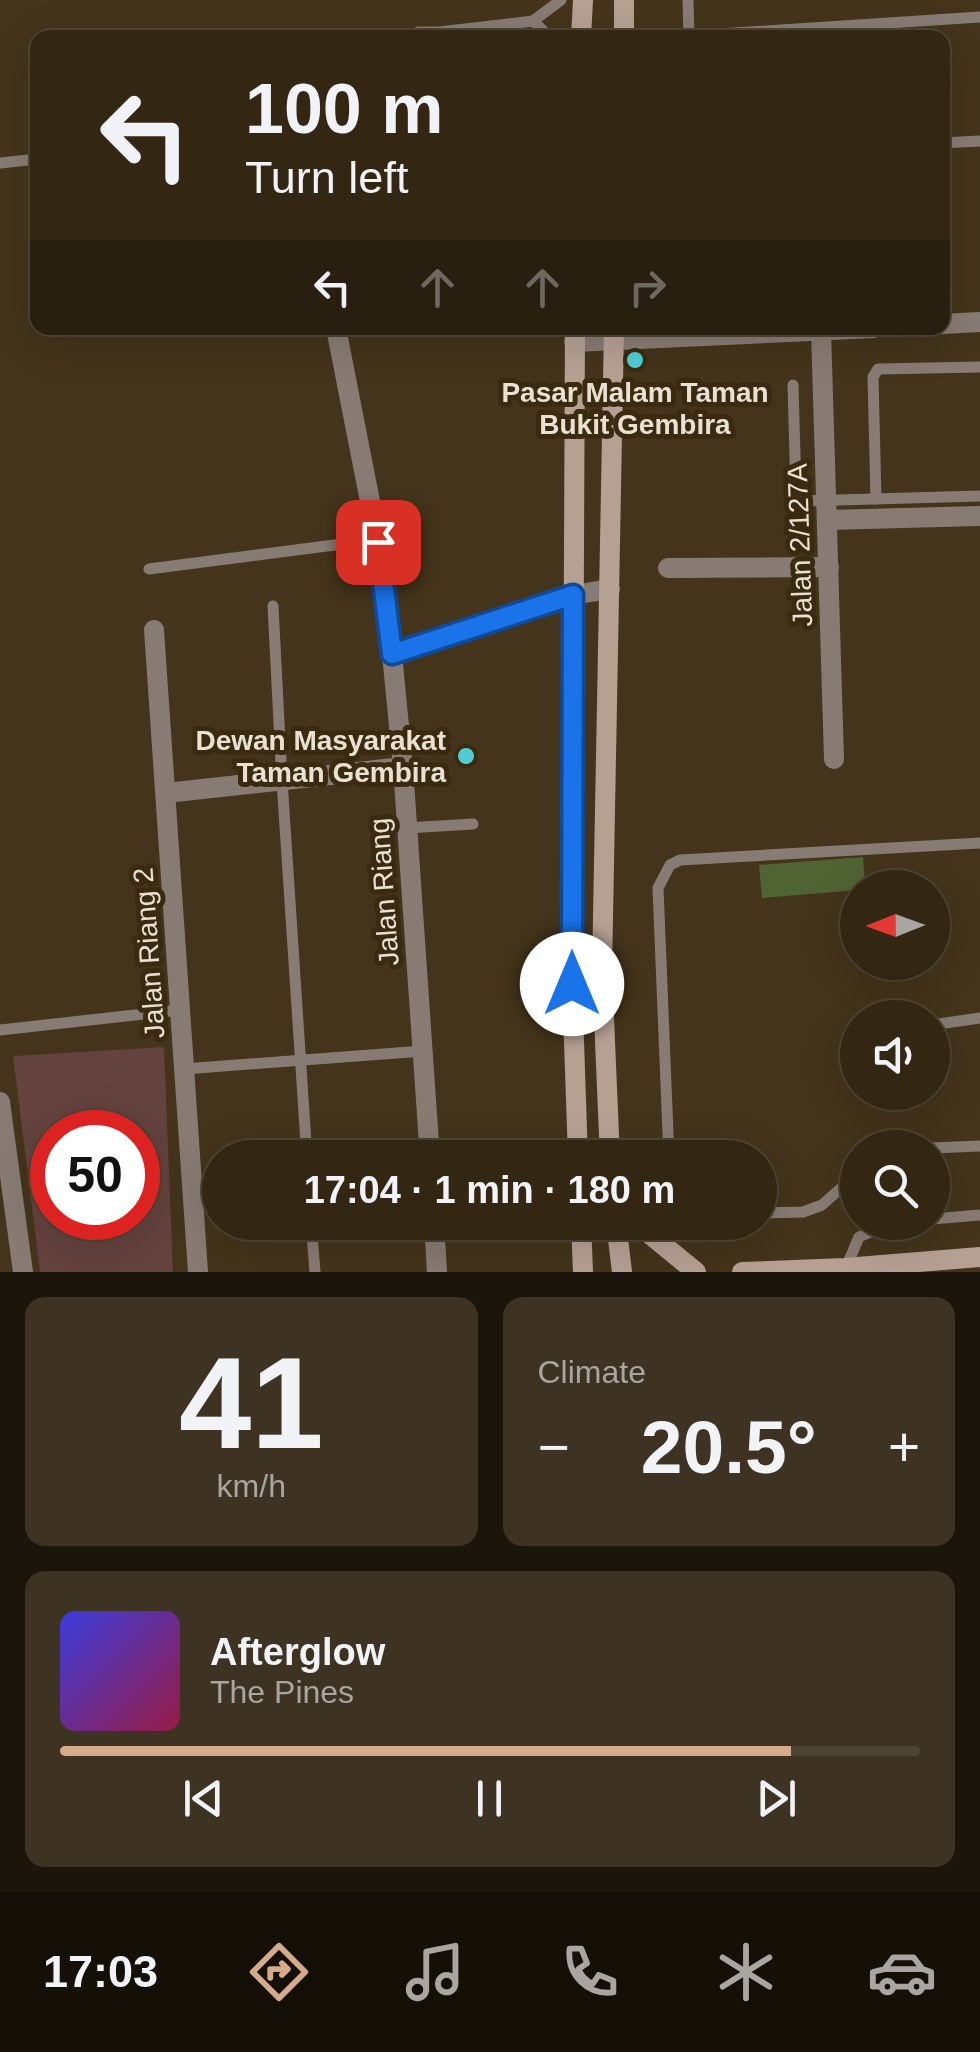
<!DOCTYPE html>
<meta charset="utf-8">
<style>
:root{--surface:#332714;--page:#3e3322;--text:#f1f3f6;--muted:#a9a5a0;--line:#4e4434;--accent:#d6ab8b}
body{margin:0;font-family:Helvetica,sans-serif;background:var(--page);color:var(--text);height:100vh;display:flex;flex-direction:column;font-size:38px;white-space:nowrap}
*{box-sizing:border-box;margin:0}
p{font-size:32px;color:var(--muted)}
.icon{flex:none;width:55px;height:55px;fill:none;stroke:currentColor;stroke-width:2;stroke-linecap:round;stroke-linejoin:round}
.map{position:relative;height:1272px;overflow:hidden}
.details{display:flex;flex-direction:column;gap:25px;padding:25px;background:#1c150b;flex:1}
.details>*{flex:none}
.banner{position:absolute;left:30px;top:30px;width:920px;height:305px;border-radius:20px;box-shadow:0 10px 40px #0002,0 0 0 2px var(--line);background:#332714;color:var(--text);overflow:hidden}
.needle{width:65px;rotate:269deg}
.tools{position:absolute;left:840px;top:870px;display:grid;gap:20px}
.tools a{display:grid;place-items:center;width:110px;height:110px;border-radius:50%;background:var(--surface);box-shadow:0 10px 40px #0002,0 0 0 2px var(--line);font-size:50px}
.speed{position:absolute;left:30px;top:1110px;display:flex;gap:20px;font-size:50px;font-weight:700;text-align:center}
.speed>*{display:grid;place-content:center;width:130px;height:130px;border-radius:50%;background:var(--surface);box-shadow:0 10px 40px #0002,0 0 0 2px var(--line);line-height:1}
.speed .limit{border:15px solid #d22;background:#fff;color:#111}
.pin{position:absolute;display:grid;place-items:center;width:85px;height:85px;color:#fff;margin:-42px;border-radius:20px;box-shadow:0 5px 15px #0006}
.me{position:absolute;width:110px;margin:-55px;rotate:0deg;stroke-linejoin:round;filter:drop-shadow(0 0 8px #0008)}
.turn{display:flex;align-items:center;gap:35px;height:210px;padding:0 50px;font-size:45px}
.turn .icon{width:130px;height:130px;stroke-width:2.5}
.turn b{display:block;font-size:70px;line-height:85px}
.lanes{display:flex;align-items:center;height:95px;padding:0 50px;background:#0003;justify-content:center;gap:50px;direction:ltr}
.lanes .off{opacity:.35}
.big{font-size:75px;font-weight:800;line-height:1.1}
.details .widget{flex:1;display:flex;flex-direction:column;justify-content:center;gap:15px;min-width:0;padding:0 35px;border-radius:20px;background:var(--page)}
.details .dial{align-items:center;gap:0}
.dial b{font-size:130px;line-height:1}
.song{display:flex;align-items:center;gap:30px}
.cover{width:120px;height:120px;border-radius:15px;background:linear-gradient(135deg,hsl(240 70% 55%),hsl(340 70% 35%))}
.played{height:10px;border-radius:5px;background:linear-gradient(90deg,var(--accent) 85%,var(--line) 85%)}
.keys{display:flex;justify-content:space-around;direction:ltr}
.heat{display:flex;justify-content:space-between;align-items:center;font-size:55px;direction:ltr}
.details .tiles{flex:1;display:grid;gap:25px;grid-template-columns:1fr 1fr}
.widget:last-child{grid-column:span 2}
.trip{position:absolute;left:202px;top:1140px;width:575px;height:100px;border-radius:50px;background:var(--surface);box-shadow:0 10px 40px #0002,0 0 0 2px var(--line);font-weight:800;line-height:100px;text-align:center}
.menu{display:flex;height:160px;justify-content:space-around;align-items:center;background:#141008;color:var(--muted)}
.menu .icon{width:70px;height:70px}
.menu .selected{color:var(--accent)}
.menu b{font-size:45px;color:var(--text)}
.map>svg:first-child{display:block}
.green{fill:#64423e;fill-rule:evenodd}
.water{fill:#506333}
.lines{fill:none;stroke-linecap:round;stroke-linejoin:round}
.lane{stroke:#887b73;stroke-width:11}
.street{stroke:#887b73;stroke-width:20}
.secondary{stroke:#b6a094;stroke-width:20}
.route-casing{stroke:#114b97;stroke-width:25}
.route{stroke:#1a73e8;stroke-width:18}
.poi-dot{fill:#51ccd4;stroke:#3a2a10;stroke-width:4}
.labels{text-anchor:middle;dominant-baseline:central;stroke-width:10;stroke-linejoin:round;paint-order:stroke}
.poi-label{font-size:28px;font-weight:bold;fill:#ebe1d2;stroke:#3a2a10}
.street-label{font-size:28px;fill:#ebe1d2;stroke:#3a2a10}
</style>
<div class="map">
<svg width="980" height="1272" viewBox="0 0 980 1272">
<rect width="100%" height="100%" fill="#44341b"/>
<path class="green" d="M164,1047L173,1272H40L13,1056ZM52,1132H138V1218H52Z"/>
<path class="water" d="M863,857L865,887L858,888L857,890L762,898L759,865Z"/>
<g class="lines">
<g class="lane">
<path d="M688,0L689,36L980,17"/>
<path d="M533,21L551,38"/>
<path d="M418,32H439L533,21L561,0"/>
<path d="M668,38L689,36"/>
<path d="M942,143L980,141"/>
<path d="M0,163L38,159"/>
<path d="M793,385L796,492L804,501L980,496"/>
<path d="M876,499L873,377L878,369L980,367"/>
<path d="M149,569L350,543L378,542"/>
<path d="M273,606L282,781L307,1158"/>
<path d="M406,828L473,824"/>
<path d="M932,1025L980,1018"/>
<path d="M0,1030L180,1010"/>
<path d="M852,1048L858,1047"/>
<path d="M184,1069L423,1051"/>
<path d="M932,1148L980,1146"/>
<path d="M669,1158L658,888L670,865L680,860L980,843"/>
<path d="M760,1213L803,1212L822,1205L858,1173"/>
<path d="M932,1219L980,1215"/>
<path d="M311,1222L315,1272"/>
<path d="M845,1270L859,1237L887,1225L900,1222"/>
</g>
<g class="street">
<path d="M942,324L980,322"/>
<path d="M336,328L378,542L392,654L403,767L430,1158"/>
<path d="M821,330L834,759"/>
<path d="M574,342L874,328"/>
<path d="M827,520L980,516"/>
<path d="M668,568L829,567"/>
<path d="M154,630L198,1272"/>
<path d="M392,654L573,595L610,589"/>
<path d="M166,793L403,767"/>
<path d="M0,1102L23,1272"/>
<path d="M434,1222L437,1272"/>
</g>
<g class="secondary">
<path d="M581,38L583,0"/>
<path d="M624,38V0"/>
<path d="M575,328L572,983L578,1158"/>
<path d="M610,1158L602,971L614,328"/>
<path d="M581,1222L583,1272"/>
<path d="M616,1222L622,1272"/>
<path d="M635,1222L696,1272"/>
<path d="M742,1272L845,1268L980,1257"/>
</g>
</g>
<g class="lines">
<g class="route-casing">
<path id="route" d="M378,542L392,654L573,595L572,984"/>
</g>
<use href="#route" class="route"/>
</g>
<g class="poi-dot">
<circle cx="635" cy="360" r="10"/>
<circle cx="466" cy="756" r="10"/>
</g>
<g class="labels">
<g class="poi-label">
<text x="635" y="392">Pasar Malam Taman<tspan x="635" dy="32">Bukit Gembira</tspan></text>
<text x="446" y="740" text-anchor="end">Dewan Masyarakat<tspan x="446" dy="32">Taman Gembira</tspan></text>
</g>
<g class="street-label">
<text transform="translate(800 545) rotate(-92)">Jalan 2/127A</text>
<text transform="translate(384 892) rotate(-94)">Jalan Riang</text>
<text transform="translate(149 953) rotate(-94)">Jalan Riang 2</text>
</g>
</g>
</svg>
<div class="tools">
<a><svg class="needle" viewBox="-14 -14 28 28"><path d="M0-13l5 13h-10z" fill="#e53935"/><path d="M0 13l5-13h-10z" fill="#a9a5a0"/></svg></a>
<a><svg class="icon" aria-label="sound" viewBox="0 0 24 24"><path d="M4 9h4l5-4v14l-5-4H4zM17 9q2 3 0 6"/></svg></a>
<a><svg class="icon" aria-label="search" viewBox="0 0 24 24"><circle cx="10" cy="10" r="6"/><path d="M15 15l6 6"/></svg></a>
</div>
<div class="speed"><div class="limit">50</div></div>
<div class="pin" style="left:378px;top:542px;background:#d93025"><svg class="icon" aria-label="arrive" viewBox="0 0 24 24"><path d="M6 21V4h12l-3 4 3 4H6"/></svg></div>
<svg class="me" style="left:572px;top:984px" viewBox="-20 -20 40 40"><circle r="19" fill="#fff"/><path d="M0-13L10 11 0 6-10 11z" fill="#1a73e8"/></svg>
<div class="trip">17:04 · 1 min · 180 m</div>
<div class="banner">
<div class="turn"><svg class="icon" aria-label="left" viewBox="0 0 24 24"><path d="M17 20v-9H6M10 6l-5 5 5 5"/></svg><div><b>100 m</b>Turn left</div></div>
<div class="lanes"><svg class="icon" aria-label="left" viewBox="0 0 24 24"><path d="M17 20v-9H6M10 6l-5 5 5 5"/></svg><svg class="icon off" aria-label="ahead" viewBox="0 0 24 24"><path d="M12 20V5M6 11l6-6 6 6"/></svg><svg class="icon off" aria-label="ahead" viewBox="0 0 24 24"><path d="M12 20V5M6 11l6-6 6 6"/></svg><svg class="icon off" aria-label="right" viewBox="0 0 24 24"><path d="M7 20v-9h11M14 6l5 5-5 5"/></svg></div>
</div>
</div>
<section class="details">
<div class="tiles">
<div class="widget dial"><b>41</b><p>km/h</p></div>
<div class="widget"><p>Climate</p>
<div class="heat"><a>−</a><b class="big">20.5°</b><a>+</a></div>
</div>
<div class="widget">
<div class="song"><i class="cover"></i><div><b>Afterglow</b><p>The Pines</p></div></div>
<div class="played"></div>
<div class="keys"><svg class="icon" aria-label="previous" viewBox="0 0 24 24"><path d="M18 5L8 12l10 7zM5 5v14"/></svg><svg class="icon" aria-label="pause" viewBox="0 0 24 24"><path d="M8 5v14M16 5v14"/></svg><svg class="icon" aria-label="next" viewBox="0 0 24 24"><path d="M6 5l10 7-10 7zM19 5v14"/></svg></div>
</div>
</div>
</section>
<nav class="menu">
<b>17:03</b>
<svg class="icon selected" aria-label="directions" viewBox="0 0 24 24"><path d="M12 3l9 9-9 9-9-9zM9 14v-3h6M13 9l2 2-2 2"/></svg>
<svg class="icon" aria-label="music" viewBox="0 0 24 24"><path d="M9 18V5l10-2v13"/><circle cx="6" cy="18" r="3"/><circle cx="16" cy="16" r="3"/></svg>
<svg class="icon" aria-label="phone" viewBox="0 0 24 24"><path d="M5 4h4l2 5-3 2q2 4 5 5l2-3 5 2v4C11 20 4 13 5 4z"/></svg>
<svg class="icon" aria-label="climate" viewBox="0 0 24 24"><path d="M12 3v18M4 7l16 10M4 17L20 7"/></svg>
<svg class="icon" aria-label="car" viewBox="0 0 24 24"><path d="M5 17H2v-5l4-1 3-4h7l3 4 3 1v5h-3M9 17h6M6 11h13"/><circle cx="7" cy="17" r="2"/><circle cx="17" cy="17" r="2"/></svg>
</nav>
